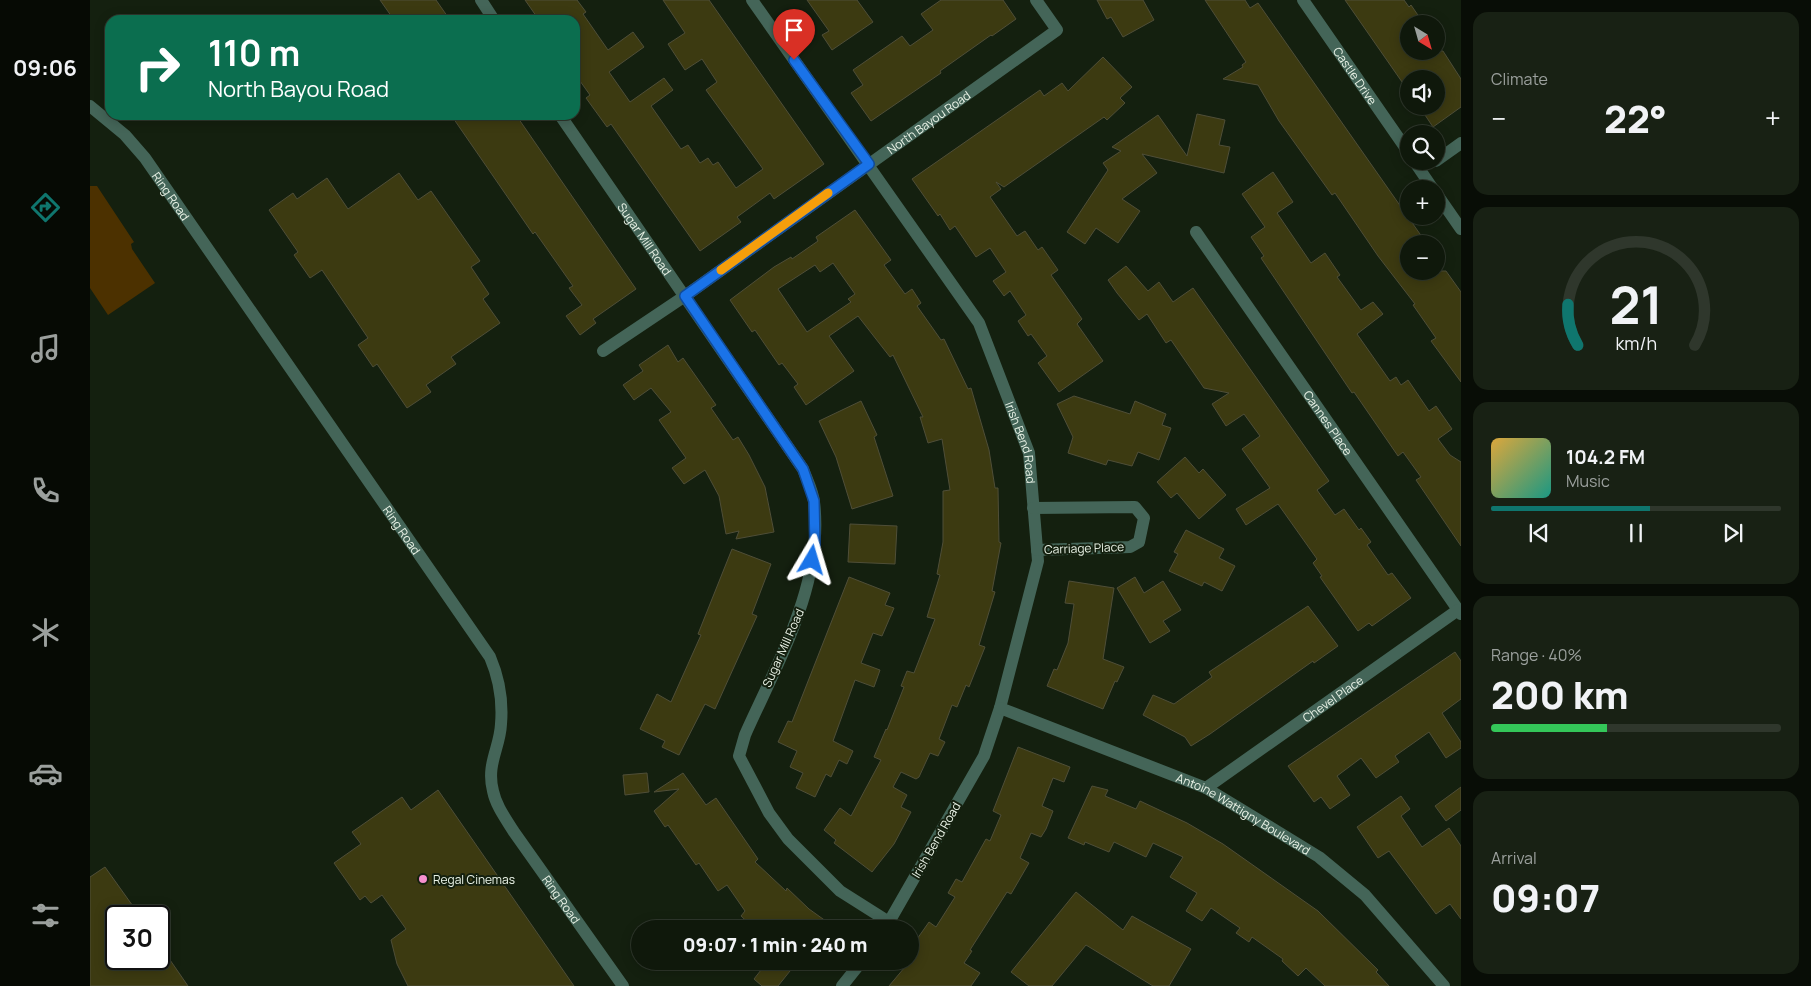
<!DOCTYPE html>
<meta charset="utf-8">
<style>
:root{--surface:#0f180b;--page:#182114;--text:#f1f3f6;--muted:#9ba09d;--line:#2f372c;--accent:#0f766e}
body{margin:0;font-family:Manrope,sans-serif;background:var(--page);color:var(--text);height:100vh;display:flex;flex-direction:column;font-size:19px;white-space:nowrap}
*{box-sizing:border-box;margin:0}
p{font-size:16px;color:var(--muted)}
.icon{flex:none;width:28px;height:28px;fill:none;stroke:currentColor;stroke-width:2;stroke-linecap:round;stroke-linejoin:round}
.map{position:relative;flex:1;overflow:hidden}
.panel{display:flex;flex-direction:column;gap:12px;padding:12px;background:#080d06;width:350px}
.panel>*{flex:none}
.guide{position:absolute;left:15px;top:15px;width:475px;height:105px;border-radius:15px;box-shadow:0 2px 12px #0003,0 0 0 1px var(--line);background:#0b6e4f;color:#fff;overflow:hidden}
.needle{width:32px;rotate:143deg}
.tools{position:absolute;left:1310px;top:15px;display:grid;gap:10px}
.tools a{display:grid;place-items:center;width:45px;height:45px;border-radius:50%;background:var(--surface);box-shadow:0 2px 12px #0003,0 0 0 1px var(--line);font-size:25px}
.speed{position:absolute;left:15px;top:905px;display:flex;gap:10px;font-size:25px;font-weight:700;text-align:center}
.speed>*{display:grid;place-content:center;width:65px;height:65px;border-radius:50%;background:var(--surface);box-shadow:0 2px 12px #0003,0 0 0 1px var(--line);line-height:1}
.speed .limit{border:2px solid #111;border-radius:8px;background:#fff;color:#111}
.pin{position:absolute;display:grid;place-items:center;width:42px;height:42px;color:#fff;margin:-51px -21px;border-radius:50% 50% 50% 0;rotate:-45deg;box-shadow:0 0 5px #0007}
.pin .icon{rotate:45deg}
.me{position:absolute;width:55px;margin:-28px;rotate:7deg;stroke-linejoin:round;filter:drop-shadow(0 0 4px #0008)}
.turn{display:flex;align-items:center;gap:18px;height:105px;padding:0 20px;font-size:22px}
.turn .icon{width:65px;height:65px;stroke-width:2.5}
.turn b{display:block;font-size:35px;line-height:42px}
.big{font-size:38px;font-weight:800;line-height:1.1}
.panel .widget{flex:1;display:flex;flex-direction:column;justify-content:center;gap:8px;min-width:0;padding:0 18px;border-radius:15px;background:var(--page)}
.panel .dial{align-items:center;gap:0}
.dial svg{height:130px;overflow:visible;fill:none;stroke:var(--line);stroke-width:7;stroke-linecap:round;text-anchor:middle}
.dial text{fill:var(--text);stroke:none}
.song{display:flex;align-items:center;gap:15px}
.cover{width:60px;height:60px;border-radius:8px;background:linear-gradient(135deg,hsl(40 70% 55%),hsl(170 70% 35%))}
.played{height:5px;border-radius:2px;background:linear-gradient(90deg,var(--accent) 55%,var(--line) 55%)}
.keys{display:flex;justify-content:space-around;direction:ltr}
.heat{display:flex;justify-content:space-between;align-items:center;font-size:28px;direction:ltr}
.charge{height:8px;border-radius:4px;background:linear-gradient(90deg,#34c759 40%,var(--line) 0)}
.trip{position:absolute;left:541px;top:920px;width:288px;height:50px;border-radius:25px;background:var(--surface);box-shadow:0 2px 12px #0003,0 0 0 1px var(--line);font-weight:800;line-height:50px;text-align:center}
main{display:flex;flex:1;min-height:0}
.tabs{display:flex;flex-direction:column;width:90px;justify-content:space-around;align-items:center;background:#060a04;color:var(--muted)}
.tabs .icon{width:35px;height:35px}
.tabs .on{color:var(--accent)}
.tabs b{font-size:22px;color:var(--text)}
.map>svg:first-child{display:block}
.green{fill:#4c3100}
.building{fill:#3c3a11;stroke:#4f4e38;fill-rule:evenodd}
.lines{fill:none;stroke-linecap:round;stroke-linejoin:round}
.minor{stroke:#446558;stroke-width:12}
.route-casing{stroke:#114b97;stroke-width:12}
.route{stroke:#1a73e8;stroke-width:9}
.slow{stroke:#f59e0b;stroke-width:9}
.poi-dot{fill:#f790ce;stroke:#14200f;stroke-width:2}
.labels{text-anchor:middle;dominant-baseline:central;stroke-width:4;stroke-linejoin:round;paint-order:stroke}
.street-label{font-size:12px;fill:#eaf3e7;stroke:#14200f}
.poi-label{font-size:12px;fill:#eaf3e7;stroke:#14200f;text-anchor:start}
</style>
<main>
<nav class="tabs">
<b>09:06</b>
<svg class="icon on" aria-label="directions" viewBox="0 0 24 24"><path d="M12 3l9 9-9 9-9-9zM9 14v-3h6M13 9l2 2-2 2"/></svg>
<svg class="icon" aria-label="music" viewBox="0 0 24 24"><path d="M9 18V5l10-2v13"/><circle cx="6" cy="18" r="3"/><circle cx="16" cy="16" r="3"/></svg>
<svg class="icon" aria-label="phone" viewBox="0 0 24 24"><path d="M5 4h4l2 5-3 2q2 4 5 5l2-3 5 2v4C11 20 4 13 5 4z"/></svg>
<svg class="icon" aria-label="climate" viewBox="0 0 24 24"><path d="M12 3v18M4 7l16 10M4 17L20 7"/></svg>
<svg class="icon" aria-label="car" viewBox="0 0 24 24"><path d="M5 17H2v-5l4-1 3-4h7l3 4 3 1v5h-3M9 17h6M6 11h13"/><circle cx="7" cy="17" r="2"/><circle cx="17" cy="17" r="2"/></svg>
<svg class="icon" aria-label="filters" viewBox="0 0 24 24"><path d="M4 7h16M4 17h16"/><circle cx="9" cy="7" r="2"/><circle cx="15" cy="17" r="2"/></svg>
</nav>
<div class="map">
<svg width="1371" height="986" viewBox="0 0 1371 986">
<rect width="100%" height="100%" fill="#14200f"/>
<path class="green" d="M0,186H7L44,242L41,244L42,249L65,283L18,315L0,288Z"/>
<g class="building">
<path d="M290,0H346L360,20H304Z"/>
<path d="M435,0H487L496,12L493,14L518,50L543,32L554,47L519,72L540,102L574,78L583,90L561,106L591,149L598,145L610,163L618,158L623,165L628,162L646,188L673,169L616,90L627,82L612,59L595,70L578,44L595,33L573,0H619L734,164L684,199L680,193L647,217L651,222L610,251L521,124L517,127L496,98L500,95L485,74V20H449Z"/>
<path d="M717,0H767L783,22L742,50L732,35L739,31Z"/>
<path d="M851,0H913L926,19L902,36L901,35L850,71L851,73L781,121L761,93L773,85L763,70L812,36L820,46L843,30L831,14Z"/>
<path d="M1007,0H1053L1064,20L1033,37L1021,17L1017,19Z"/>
<path d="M1115,0H1155L1160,8L1168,3L1337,244H1319V271H1356L1371,292V382L1341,341L1346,338L1323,305L1325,304L1288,256L1245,193L1242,195L1189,121L1168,85L1133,79L1153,67L1152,65L1156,62Z"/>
<path d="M1255,0H1314L1319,7L1321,5L1334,24H1319V51H1353L1371,79V107L1343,127L1329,106H1346V79H1319V92Z"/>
<path d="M1013,57L1042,87L1030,98L1035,103L1017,120L1014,117L914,187L906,182L911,189L900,197L927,236L935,231L948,250L952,247L968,270L961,275L992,319L987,324L1013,361L969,392L948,363L957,356L941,334L938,336L928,321L936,315L920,291L914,296L903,281L916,272L900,248L886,257L865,226L860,230L850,214L848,216L822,179L950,90L954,96L972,83L978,91Z"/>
<path d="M1107,114L1135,120L1129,145L1140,147L1134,173L1052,154L1067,173L1032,199L1050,211L1028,243L1006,228L995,244L977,232L1018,170L1013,163L1031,151L1022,147L1068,115L1097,156Z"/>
<path d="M361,115H426L546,289L503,319L506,323L490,335L476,316L492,305L479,288L483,286L445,232L443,234Z"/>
<path d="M1183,172L1203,202L1187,213L1221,263L1235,253L1250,275L1247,277L1271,310L1283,302L1293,314L1267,334L1300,381L1306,377L1311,385L1318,380L1339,411L1346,406L1362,429L1348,439L1360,455L1371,462V546L1326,480L1331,477L1313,452L1308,456L1264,392L1262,393L1171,258L1174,256L1161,237L1175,227L1152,194Z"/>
<path d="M309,173L328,200L341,191L390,261L381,267L399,294L393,299L410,323L361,357L366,364L336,385L341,392L317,408L287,364L283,367L268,345L278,338L232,270L220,278L204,255L208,252L179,210L203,193L207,199L237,178L258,209Z"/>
<path d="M765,210L801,260L794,265L815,294L822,289L831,303L827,306L851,340L854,339L878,389L881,388L899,450L905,488H908L909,542L911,543L902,591L905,592L889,645L895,647L879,687L876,685L867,707L862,705L849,739L855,742L848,756L840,753L829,777L826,779L811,772L803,787L817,795L811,807L821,812L804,844L782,872L744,843L746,840L734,830L750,808L761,816L791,760L784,757L796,729L797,730L814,687L811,686L817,671L824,673L845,619L837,617L850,575L847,574L853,542V491L860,490L852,439L838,443L830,417H833L803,355L800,357L768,316L739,336L764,371L716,405L704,387L708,384L692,363L689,365L665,330L662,332L640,300L684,267L701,257L702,259L728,241L726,237ZM743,263L765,294L758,299L761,302L717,332L688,289L725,265L730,272Z"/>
<path d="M1036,266L1058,291L1069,282L1083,302L1103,288L1239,481L1227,490L1245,515L1254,509L1269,530L1271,528L1281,542L1277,545L1298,575L1302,573L1321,598L1282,626L1279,623L1268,631L1230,577L1232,576L1223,563L1227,559L1188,504L1156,525L1146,509L1180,488L1152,449L1170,436L1154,414L1136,426L1122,404L1139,393L1114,388L1081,340L1076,343L1057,314L1049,320L1027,293L1018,280Z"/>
<path d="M578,345L588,362L593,358L626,405L621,408L643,440L648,437L659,455L675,487L684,532L646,539L649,531L636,534L629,496L615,470L594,484L582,468L596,458L569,420L581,412L561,388L544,400L533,385L553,371L549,365Z"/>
<path d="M984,396L1040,414L1045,401L1076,414L1072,425L1081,428L1069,460L1048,452L1042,466L1018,460L1016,465L978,453L983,437L967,404Z"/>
<path d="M771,401L787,435L784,437L803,496L762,509L746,457L729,421Z"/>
<path d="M1095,457L1109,473L1113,469L1136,495L1109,519L1087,493L1081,498L1067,482Z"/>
<path d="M760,524L807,526L805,564L758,562Z"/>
<path d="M1096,530L1134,549L1129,558L1145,566L1132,591L1114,582L1112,586L1079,571L1088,554L1084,552Z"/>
<path d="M642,549L681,564L662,614L667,616L625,709L615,704L589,755L572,747L575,741L550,729L567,694L581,702L611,635L608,634Z"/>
<path d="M759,577L800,593L795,605L804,608L792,636L783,633L771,663L790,670L784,687L765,680L743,741L763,751L757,764L749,760L741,777L736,774L725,797L706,788L713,773L700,767L707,751L688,742L698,721L702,722Z"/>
<path d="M1045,577L1054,593L1073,581L1091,610L1073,621L1080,631L1060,643L1027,588Z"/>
<path d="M979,581L1024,588L1013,659L1034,667L1027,682L1025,681L1013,709L957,686L964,669L967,670L978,643L984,604L975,603Z"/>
<path d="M1218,606L1248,646L1224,663L1223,661L1120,734L1101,746L1095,737L1053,715L1063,695L1084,704L1122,677L1119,672Z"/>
<path d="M1365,652L1371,661V699L1352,713L1371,742V748L1356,758L1339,732L1305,756L1309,762L1286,778L1271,758L1247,776L1260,795L1240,809L1231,797L1224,802L1198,766Z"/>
<path d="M928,747L980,767L974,782L963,778L952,806L963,811L956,829L951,837L941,833L930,858L939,863L921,894L917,892L880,950L882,951L874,963L890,973L881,986H799L820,961V949L839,922L846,927L865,897L858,893L866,879L872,882L896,839L900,841L911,815L903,811Z"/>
<path d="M557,773L559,792L535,795L533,775Z"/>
<path d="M593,773L616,805L626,798L668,859L665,862L696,891L697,888L719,909L747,929H665L651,916L655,911L637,885L628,891L609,863L606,865L578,825L575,827L564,811L589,789L564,792Z"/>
<path d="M1002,786L1018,790L1015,796L1046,809L1050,801L1097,823L1133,844L1228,911L1288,970L1286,972L1299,986H1235L1216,968L1208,976L1192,961L1193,959L1162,937L1159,942L1146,933L1150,928L1121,908L1112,921L1096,911L1107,893L1080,877L1093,857L1063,843L1056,857L1024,842L1019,852L995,842L994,845L978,838Z"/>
<path d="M1371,787V810L1356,821L1345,806Z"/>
<path d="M348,790L484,986H318L307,964L301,940L316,929L292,895L281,903L275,896L270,900L244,863L271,844L262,832L312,797L321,810Z"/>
<path d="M1311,796L1320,809L1311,816L1332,847L1359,828L1371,846V919L1360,904L1346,914L1299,851L1288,858L1267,827Z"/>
<path d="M15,867L50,916H26V959H69V944L98,986H0V877Z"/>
<path d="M986,892L1033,930L1042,916L1101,949L1079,986H1063L996,945L962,986H939L921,972Z"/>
<path d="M678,961H708L688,986H672L664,979Z"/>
</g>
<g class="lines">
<g class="minor">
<path d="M391,0L404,20"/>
<path id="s1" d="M662,0L889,323L939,453L948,561L910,708L894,756L795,929"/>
<path id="s2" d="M1213,0L1319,153"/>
<path id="s3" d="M0,106L35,135L55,158L400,657C409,678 413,700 411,724C410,748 396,764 403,791C406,806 416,819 424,832L533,986"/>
<path id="s4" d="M470,115L713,469C717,480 723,491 724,502C734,584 687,663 655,735L649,756L679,813L698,839L750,891L799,922"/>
<path d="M1324,161L1343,189"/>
<path d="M1346,161L1371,143"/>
<path d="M1346,193L1371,229"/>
<path id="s5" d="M1106,232L1371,614"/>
<path id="s6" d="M513,351L595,296L967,30L946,0"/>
<path d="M943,508L1045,507L1054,518L1049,542L1040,547L947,550"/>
<path id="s7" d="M910,708L1116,788L1229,857L1275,895L1354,986"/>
<path id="s8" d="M1116,788L1368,610"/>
<path d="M752,986L772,961"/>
</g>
</g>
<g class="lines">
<g class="route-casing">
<path id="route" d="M704,60L779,164L595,296L713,469L724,501L725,545L722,560"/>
</g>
<use href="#route" class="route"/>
<path class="slow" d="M631,270L738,193"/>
</g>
<circle class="poi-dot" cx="333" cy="879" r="5"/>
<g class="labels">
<g class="street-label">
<text stroke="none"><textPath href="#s2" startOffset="92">Castle Drive</textPath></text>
<text stroke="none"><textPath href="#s6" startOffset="398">North Bayou Road</textPath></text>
<text stroke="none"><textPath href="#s3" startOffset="122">Ring Road</textPath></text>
<text stroke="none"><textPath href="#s4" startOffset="150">Sugar Mill Road</textPath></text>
<text stroke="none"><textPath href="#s5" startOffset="232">Cannes Place</textPath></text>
<text stroke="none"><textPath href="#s1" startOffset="522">Irish Bend Road</textPath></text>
<text stroke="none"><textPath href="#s3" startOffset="528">Ring Road</textPath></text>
<text transform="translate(994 548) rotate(-2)">Carriage Place</text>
<text transform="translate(693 648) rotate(-66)">Sugar Mill Road</text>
<text stroke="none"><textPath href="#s8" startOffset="155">Chevel Place</textPath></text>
<text stroke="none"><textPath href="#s7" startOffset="266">Antoine Wattigny Boulevard</textPath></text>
<text transform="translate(846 840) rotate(-60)">Irish Bend Road</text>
<text stroke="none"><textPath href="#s3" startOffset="948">Ring Road</textPath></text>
</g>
<g class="poi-label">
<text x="343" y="879">Regal Cinemas</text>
</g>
</g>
</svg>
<div class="tools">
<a><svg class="needle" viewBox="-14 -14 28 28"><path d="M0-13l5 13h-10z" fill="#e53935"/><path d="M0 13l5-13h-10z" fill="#9ba09d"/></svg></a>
<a><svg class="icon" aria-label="sound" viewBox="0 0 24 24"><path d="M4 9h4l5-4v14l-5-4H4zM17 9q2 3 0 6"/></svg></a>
<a><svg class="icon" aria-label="search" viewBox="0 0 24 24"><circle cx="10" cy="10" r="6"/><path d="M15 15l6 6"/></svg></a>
<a>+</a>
<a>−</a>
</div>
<div class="speed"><div class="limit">30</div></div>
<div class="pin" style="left:704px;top:60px;background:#d93025"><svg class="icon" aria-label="arrive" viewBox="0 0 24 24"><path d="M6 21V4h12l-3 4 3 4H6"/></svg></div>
<svg class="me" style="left:722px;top:560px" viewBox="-20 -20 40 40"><path d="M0-17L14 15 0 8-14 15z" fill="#1a73e8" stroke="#fff" stroke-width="4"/></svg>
<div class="trip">09:07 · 1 min · 240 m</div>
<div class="guide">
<div class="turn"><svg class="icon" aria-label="right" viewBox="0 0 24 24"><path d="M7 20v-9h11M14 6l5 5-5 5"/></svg><div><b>110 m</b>North Bayou Road</div></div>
</div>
</div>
<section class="panel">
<div class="widget"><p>Climate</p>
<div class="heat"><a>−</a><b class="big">22°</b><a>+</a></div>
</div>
<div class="widget dial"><svg viewBox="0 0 100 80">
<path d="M14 69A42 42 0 1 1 86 69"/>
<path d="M14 69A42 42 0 0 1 8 44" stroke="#0f766e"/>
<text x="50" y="56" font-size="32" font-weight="700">21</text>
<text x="50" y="72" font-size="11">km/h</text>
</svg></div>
<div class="widget">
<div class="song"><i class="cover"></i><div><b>104.2 FM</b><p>Music</p></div></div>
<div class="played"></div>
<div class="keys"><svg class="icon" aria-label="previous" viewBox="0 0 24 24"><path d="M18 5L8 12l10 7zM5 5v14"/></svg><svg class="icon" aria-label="pause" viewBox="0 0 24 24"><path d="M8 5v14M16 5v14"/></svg><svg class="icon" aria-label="next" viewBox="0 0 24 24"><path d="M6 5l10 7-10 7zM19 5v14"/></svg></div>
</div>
<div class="widget"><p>Range · 40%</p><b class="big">200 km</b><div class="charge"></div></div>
<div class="widget"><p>Arrival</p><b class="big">09:07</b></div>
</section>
</main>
